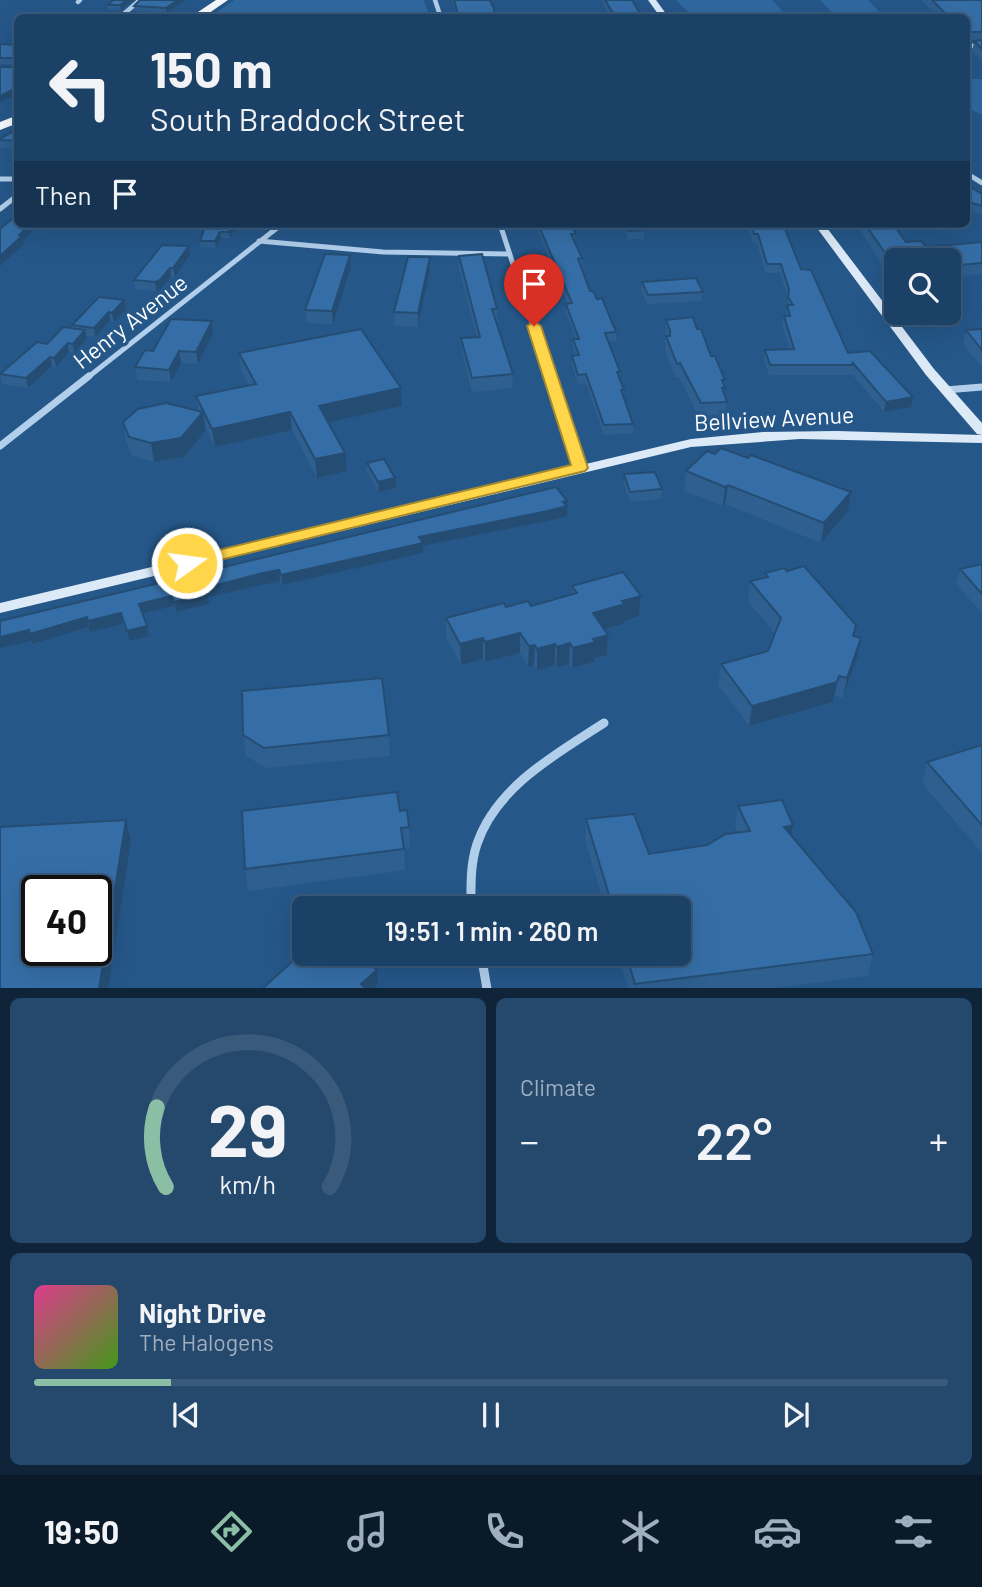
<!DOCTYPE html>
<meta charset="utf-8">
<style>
:root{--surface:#1c4167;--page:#25486d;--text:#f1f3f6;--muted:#a0afc0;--line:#3a5a7b;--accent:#8abfa5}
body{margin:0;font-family:Barlow,sans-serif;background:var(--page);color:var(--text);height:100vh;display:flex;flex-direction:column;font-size:26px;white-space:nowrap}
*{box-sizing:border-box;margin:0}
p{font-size:23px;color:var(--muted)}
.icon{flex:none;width:38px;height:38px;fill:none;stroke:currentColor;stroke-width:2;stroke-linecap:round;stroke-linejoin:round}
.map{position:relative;height:988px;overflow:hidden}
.drawer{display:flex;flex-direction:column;gap:10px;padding:10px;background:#0f2439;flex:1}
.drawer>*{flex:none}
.hud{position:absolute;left:14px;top:14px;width:956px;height:214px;border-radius:10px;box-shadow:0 7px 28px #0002,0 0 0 2px var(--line);background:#1c4167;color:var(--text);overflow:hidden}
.buttons{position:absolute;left:884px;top:248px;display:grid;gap:14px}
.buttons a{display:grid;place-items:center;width:77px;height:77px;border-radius:10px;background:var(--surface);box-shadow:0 7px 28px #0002,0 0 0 2px var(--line);font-size:35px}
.speed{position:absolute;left:21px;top:875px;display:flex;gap:14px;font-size:35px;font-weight:700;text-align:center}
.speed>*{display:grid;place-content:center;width:91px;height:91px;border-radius:50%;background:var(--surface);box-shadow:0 7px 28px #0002,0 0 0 2px var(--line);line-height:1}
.speed .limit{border:4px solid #111;border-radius:10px;background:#fff;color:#111}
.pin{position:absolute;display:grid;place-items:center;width:60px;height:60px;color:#fff;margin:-72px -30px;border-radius:50% 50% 50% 0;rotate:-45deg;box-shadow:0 0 7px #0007}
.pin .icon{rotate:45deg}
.me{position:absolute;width:77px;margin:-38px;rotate:76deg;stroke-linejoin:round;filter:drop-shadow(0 0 5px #0008)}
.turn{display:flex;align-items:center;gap:24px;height:147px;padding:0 21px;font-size:32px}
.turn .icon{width:91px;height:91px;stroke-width:2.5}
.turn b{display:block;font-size:49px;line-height:60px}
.then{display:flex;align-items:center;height:66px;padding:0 21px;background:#0003;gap:14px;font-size:26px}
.big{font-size:52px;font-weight:600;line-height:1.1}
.drawer .tile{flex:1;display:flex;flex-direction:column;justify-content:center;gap:10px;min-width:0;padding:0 24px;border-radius:10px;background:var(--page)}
.drawer .dial{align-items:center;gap:0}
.dial svg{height:182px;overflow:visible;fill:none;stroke:var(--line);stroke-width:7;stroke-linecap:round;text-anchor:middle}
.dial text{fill:var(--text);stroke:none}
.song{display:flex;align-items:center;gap:21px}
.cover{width:84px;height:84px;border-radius:10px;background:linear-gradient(135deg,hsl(330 70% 55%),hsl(100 70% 35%))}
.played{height:7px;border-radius:4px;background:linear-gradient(90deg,var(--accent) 15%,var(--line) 15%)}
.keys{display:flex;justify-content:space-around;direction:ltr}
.heat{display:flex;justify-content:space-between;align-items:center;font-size:38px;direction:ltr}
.drawer .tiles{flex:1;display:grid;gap:10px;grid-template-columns:1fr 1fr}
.tile:last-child{grid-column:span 2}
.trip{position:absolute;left:292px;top:896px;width:399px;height:70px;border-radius:10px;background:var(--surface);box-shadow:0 7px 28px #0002,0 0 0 2px var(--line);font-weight:600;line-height:70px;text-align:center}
.tab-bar{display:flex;height:112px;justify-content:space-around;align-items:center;background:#0b1a29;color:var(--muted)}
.tab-bar .icon{width:49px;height:49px}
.tab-bar .on{color:var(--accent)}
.tab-bar b{font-size:32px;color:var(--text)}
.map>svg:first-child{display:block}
.green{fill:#2f69a1}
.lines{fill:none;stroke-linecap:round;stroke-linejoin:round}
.street-far3{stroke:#b1ceea;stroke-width:4.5}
.street-far2{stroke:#b1ceea;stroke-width:5}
.street-far1{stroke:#b1ceea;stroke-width:7}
.street{stroke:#b1ceea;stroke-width:9}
.secondary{fill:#dceaf8;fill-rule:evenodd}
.primary{fill:#f5f9fe;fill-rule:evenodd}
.wall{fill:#2e5f8f}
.shaded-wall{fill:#254d74}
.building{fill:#356ea6;stroke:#254d74;stroke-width:2;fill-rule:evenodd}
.route{fill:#ffd54a;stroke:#a68a30;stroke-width:2}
.labels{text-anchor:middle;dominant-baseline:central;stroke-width:7;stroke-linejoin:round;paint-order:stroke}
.street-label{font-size:23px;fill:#fff;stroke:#255789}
</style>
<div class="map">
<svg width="982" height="989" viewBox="0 0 982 989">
<rect width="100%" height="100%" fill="#255789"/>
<g class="green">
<path d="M235,0H424L430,17H209Z"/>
<path d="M676,0H772L784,13L813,17H693Z"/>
<path d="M820,0H868L882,15L862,17H886H836Z"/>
<path d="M966,79H982V115L966,107Z"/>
</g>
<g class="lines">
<g class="street-far3">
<path d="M435,0L441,18"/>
<path d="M78,2L80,0"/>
<path d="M119,18L140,0"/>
<path d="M966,46H982"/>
</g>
<g class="street-far2">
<path d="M966,173L982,183"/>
<path d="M0,179H18"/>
<path d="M0,209L18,195"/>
<path d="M500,224L550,378"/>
<path d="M259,241L383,252L508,254"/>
<path d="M87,378L282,224"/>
</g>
<g class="street-far1">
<path d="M550,376L580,468"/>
<path d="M945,390L982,387"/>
<path d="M0,446L89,376"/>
</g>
<g class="street">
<path d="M471,908C471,886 470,865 477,844C496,787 556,754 604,723"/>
<path d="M481,954L487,989"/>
</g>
<g class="secondary">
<path d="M648,0H656L669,18H661Z"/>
<path d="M814,224H824L934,369L982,423V435L977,434L926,375Z"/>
<path d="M836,431L982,435V443L800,439L691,447L0,613V603L691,439L763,432Z"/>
</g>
<g class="primary">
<path d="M216,0H228L202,18H189Z"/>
<path d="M18,115V123L0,130V122Z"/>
</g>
</g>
<g class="wall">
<path d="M113,0H134L121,10L108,9V5Z"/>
<path d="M140,0H185L167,13L135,11L134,6Z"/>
<path d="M452,0H490L495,18H457Z"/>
<path d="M601,0H632L643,18H611Z"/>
<path d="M921,0H982V61L972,51L974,42H966V18H939Z"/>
<path d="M0,44L18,45V64H0Z"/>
<path d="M18,67V95H15L0,103Z"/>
<path d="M18,129V149L0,148V139Z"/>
<path d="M966,188L982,194V215L966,210Z"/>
<path d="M206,224H245L244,226H237L230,238H221L216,248L200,247V241Z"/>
<path d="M535,224H572L575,234V242L582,258L581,267L590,291L616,332V341H609L620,372V380L624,390L623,396L633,424V433L604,435L586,383L578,384L572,365V356H576L573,348V339H576L566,312V304H568Z"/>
<path d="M624,224H643L645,230L644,239H628Z"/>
<path d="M747,224H783L801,269L848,353L913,397L911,407L884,412L852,374V375H769L764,360L765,350L790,349L782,326L784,316H786L788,298L780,273H766L757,243H753Z"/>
<path d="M856,224H893L906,242L926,247L982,242V274L952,277L954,279L952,291H948V261H896V288H894L881,272L882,264Z"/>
<path d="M190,255L175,277H171L161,289L156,291L135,289L134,280Z"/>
<path d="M350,255L351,267L333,324L307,323L305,310Z"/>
<path d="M459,256L497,309V322H496L513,374L512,388L472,392L462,352L461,338L477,337L459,269Z"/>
<path d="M430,270L418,327L394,326V312Z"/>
<path d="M642,282L703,292L702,301L647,304L641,290Z"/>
<path d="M99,297L126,309L114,322L110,321L95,337L86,336L87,339L74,353L69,352L56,367L52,366L28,388L2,384L0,374L72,329V325Z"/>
<path d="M666,320L697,329L725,380L724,394L727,402L726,416L699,417L679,377H675L665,350Z"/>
<path d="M212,321L213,333L198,364L181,363L171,382L137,380L135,367L153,351Z"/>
<path d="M982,329V366H981L963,344L966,330Z"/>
<path d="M239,353L401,388L402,406L328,422L345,453L347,471L317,478L292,430L215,447L206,428V430L184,457L154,462L132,456L126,441L123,422L198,411L196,396L249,385L241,371Z"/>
<path d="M715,454L748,458L851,492L848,511L821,543L725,504L723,506L684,491L686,471Z"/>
<path d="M367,463L396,488L379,492L367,472Z"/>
<path d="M624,474L662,489L661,499L630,502L624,484Z"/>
<path d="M567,501V516L548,521L423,546V553L282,585L280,581L264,584L208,597L209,604L176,612L174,606L143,614L147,626L149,636L129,641L123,624L90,632L89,627L32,644V641L175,579L174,575L199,573Z"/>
<path d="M982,564V613L956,584L960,569Z"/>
<path d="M787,571L856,625L854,636L857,658L843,698L835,696L833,702L749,726L718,685L721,664L768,651L775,634L748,601L750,581L764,578L765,573Z"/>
<path d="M572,586L641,596L639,616L624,621L623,624L605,630L608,635L607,655L595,658L594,662L572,668L569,664L556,667L555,665L537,670L534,665L528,667L520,653L485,662L483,659L461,665L446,638V618L506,607L531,606L572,595Z"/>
<path d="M243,735H389L390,756L266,768L246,756Z"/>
<path d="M982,745V853L922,783L927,762Z"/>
<path d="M738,806L791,836L873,954L868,976L765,989H628L618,954H679V908H605L585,840L586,819L649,854L707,845L738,833L735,827Z"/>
<path d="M400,811L409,827L410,848H404L405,870L248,891L245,869Z"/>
</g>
<g class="shaded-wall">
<path d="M127,0H134L121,10L120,5Z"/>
<path d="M178,0H185L167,13L166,8Z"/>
<path d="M14,89L15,95L0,103V96Z"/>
<path d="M30,224H40L23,240L24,244L0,266V256Z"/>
<path d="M233,224H237V226L230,238L229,232Z"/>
<path d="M220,232L221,238L216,248L215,241Z"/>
<path d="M189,246L190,255L175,277L173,268Z"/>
<path d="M350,255L351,267L333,324L332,311Z"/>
<path d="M430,257V270L418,327V313Z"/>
<path d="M170,268L171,277L161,289L156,291L155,282Z"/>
<path d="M124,300L126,309L114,322L112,313Z"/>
<path d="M109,312L110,321L95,337L94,328Z"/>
<path d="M212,321L213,333L198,364L196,352Z"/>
<path d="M85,330L87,339L74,353L73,344Z"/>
<path d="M68,343L69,352L56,367L54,358Z"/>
<path d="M179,351L181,363L171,382L169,370Z"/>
<path d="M50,357L52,366L28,388L26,378Z"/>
<path d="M401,388L402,406L321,424L319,406Z"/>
<path d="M913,397L911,407L884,412L886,402Z"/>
<path d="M203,412L206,430L184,457L154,462L151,443Z"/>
<path d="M290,412L292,430L215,447L212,429Z"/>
<path d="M345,453L347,471L317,478L315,459Z"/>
<path d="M395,478L396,488L379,492L378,482Z"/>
<path d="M728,485L725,504L723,506L725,487Z"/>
<path d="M851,492L848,511L821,543L824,523Z"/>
<path d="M567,501V516L548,521L423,546V553L282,585L281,575L419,537Z"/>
<path d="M279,570L280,581L208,597L209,604L176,612L174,602L205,588Z"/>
<path d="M172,596L174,606L141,614L139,604Z"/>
<path d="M641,596L639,616L624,621L623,624L592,633L593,613L622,601Z"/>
<path d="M121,613L123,624L90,632L88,621Z"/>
<path d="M87,617L89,627L32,644V641L0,648V637Z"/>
<path d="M147,626L149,636L129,641L127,631Z"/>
<path d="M520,633V653L485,662V642Z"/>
<path d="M608,635L607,655L595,658L594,662L572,668L573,648L593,639Z"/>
<path d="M483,638V659L461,665L460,644Z"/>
<path d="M861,638L857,658L843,698L847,678Z"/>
<path d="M570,643L569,664L556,667L557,647Z"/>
<path d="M555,644V665L537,670V649Z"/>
<path d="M535,645L534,665L528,667L529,646Z"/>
<path d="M839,676L833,702L749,726L752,706Z"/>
<path d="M126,820L131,841L108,989H99Z"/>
<path d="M793,825L789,847L784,827Z"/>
<path d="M377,970L378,984L373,989H362L361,984Z"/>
</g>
<g class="building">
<path d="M113,0H127L120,5H108Z"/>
<path d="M140,0H178L166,8L134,6Z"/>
<path d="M454,0H490L494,9L495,18H464V15H458Z"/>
<path d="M605,0H632L643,18H616Z"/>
<path d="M932,0H982V32H966V18H950Z"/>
<path d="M982,40V49L974,41Z"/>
<path d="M0,44L18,45V58H0Z"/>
<path d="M0,67H18V89H14L0,96Z"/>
<path d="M18,129V141L0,140V139Z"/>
<path d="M970,187L982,194V206L966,201V188Z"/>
<path d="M18,214V224H30L19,235L22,236L0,256V229Z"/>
<path d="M206,224H233L229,232H220L215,241H200Z"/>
<path d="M538,224H572L575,234H571L582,258L578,259L590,291H593L597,299L602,298L616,332L605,333L620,372H617L624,390H621L633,424L604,425L586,374L578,375L572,356L579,355L573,339H579L566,304L572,303Z"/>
<path d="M627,224H643L645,230L628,231Z"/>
<path d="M751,224H783L801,269L811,270L848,353L870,351L913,397L886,402L852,362L854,365H770L765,350L794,349L784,316H790L787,305H793L788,297L789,289L781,264H767L758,234H754Z"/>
<path d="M865,224H893L906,242L921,241L926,247L982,242V263L948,266V261H896V277L883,261L890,260Z"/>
<path d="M162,245L189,246L173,268H170L160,280L155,282L134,280Z"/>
<path d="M325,254L350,255L332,311L305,310Z"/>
<path d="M482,254L497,309H492L513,374L472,378L461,338L480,337L459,256Z"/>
<path d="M408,257H430L418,313L394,312Z"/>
<path d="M948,272L954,279H948Z"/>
<path d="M696,278L703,292L648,295L642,282Z"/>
<path d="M99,297L124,300L112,313L109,312L94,328L72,325Z"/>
<path d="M693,317L697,329H701L711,356H715L725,380H722L725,388H722L727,402L701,403L680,363L677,364L666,336H670V330L666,320Z"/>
<path d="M171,319L212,321L196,352L179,351L169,370L135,367L145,350L153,351Z"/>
<path d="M63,327L85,330L73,344L68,343L54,358L50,357L26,378L0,374L37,342L47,344Z"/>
<path d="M361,329L401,388L319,406L345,453L315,459L290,412L212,429L196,396L256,384L239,353Z"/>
<path d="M982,329V350L966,330Z"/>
<path d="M166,403L203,412L181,438L151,443L129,437L123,422L138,409Z"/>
<path d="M721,448L748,458L751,455L851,492L824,523L728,485L725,487L686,471L707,451L715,454Z"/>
<path d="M384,459L395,478L378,482L367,463Z"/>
<path d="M655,472L662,489L630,492L624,474Z"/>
<path d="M556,487L567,501L563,502L567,506L548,511L419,537L423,543L281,575L279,570L263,573L205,588L208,594L174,602L172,596L139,604L147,626L127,631L121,613L88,621L87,617L30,634L29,630L0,637V621L176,579L174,575L197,569L199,573Z"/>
<path d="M982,564V594L960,569Z"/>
<path d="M804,566L856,625L853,636L861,638L847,678L839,676L837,682L752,706L721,664L768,651L781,618L750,581L768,577L765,573L784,568L787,571Z"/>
<path d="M623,572L641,596L622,601L625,604L593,613L608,635L593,639L596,642L573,648L570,643L557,647L555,644L537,649L535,645L529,646L520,633L485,642L483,638L460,644L446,618L504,603L506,607L528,601L531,606L577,593L572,586Z"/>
<path d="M382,678L389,735L264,748L243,735L242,691Z"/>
<path d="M982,745V825L927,762Z"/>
<path d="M397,792L400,811L407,810L409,827L401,828L404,849L245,869L242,811Z"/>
<path d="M782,800L793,825L784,827L856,912L873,954L635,984L626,954H679V908H613L586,819L634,814L649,854L707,845L726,834L750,831L738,806Z"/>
<path d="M126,820L99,989H0V827ZM37,891H96V950H37Z"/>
<path d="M304,951V954H356L377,970L361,984L366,989H262Z"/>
</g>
<path class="route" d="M534,321L541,326L588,468L585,471L187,568L181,567L179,563L181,559L571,465L527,326Z"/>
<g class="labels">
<g class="street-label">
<text transform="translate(130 321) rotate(-38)">Henry Avenue</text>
<text transform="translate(774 418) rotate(-3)">Bellview Avenue</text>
</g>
</g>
</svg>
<div class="buttons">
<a><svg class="icon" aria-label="search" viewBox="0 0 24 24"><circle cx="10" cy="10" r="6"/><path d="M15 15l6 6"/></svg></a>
</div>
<div class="speed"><div class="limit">40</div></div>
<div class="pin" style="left:534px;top:326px;background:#d93025"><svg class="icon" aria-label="arrive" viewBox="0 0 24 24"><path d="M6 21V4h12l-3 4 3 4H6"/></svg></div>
<svg class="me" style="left:187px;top:563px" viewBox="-20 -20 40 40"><circle r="17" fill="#ffd54a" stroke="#fff" stroke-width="3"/><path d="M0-11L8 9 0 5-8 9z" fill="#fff"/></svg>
<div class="trip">19:51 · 1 min · 260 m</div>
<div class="hud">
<div class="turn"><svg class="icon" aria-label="left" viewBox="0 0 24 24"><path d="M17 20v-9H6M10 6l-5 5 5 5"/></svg><div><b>150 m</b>South Braddock Street</div></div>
<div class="then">Then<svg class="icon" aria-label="arrive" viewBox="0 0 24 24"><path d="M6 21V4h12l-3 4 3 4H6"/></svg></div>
</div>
</div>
<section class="drawer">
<div class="tiles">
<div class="tile dial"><svg viewBox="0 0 100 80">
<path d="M14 69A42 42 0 1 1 86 69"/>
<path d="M14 69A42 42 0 0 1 10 34" stroke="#8abfa5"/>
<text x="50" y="56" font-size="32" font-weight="700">29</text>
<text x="50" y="72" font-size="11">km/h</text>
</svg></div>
<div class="tile"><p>Climate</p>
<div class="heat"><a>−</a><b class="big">22°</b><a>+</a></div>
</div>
<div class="tile">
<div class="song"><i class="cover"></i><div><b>Night Drive</b><p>The Halogens</p></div></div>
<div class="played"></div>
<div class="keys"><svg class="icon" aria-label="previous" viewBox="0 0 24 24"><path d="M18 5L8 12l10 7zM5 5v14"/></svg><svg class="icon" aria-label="pause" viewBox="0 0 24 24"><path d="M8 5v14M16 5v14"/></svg><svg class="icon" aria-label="next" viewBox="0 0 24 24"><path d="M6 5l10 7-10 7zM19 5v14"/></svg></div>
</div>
</div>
</section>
<nav class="tab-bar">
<b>19:50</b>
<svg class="icon on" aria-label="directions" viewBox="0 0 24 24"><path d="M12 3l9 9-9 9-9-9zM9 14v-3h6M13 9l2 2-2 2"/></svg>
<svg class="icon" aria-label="music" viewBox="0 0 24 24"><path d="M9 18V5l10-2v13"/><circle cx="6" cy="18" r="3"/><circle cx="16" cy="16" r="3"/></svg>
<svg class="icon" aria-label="phone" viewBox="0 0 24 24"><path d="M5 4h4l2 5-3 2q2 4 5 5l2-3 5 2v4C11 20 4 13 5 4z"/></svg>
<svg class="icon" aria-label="climate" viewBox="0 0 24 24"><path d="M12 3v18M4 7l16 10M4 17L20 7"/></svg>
<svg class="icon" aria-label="car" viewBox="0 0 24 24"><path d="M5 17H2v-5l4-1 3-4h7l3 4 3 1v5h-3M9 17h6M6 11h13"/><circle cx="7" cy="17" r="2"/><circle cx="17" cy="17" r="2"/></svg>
<svg class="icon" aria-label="filters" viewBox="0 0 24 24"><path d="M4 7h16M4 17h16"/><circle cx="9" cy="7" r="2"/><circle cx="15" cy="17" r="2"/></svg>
</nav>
